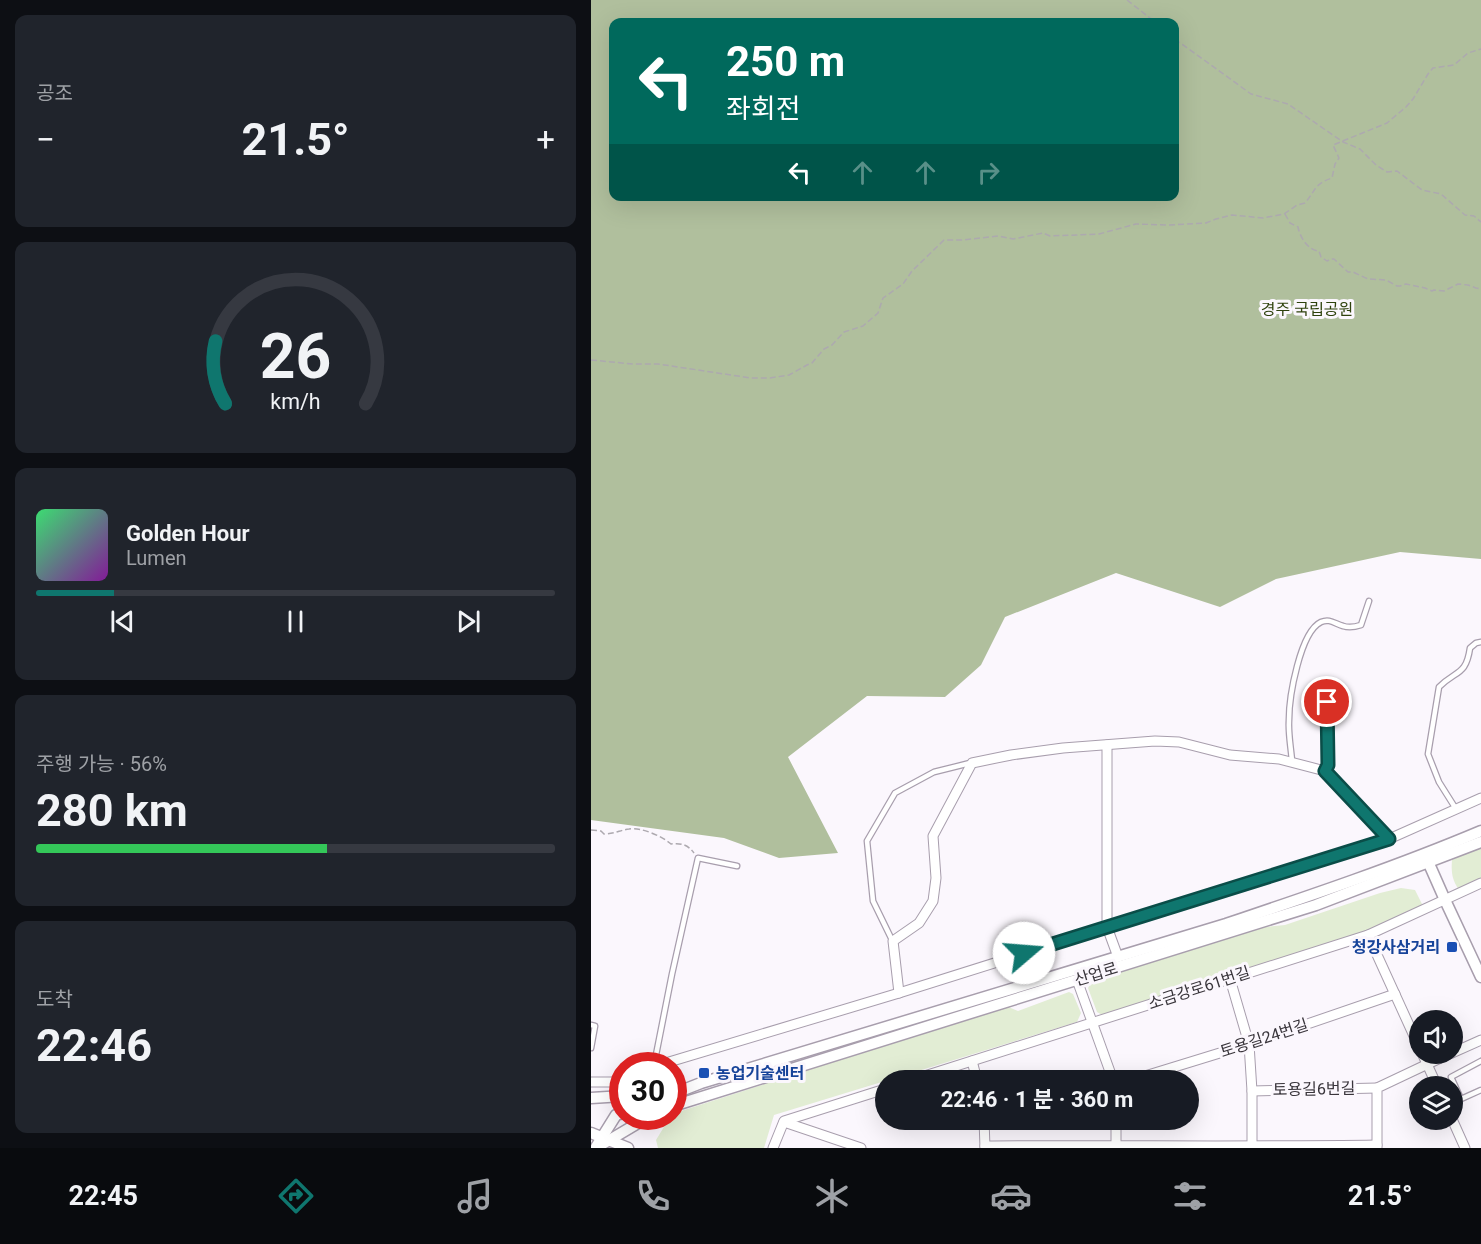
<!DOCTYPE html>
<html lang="ko">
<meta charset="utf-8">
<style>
:root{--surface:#171b24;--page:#20242c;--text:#f1f3f6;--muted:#9ea1a6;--line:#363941;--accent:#0f766e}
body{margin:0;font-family:Roboto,"Noto Sans KR",sans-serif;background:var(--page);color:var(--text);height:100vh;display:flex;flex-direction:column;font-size:22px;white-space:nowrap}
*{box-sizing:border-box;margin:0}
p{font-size:20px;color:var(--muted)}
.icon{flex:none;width:33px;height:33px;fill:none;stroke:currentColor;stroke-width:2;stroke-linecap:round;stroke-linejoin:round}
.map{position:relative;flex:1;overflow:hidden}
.panel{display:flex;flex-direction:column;gap:15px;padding:15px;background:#0d0f14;width:591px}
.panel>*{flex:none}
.top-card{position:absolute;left:18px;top:18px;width:570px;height:183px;border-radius:12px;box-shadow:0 6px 24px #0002;background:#00695c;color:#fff;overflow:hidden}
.fabs{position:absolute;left:818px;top:1010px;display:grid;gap:12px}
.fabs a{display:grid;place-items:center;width:54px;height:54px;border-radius:50%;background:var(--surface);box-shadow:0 6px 24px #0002;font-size:30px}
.speed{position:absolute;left:18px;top:1052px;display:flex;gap:12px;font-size:30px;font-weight:700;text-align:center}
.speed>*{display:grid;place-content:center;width:78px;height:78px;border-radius:50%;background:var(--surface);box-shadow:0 6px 24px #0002;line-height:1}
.speed .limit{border:9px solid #d22;background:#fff;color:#111}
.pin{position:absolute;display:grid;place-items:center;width:51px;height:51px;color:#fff;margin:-26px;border:3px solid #fff;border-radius:50%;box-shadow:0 2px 6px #0007}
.me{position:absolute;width:66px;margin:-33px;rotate:72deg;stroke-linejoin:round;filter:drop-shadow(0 0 4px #0008)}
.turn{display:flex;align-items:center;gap:21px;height:126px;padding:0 18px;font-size:27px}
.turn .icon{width:78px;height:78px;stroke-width:2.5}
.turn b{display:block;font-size:42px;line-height:51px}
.lanes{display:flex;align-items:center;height:57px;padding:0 18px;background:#0003;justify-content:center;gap:30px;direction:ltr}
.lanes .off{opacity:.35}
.big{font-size:45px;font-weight:700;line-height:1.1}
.panel .widget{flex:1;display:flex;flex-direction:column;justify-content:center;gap:9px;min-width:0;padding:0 21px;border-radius:12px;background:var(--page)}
.panel .dial{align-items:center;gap:0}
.dial svg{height:156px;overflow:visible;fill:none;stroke:var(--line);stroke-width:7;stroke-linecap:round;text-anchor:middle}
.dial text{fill:var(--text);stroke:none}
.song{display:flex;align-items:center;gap:18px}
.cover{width:72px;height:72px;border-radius:9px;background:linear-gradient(135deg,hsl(140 70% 55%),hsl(290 70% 35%))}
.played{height:6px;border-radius:3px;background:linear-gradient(90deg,var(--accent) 15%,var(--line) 15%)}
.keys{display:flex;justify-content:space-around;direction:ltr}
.heat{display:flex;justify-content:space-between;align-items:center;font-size:33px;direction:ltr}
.charge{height:9px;border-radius:4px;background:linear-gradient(90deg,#34c759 56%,var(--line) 0)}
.trip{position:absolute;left:284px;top:1070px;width:324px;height:60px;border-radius:30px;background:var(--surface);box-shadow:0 6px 24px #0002;font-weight:700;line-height:60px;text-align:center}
.menu{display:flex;height:96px;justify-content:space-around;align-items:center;background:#090b0e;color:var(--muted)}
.menu .icon{width:42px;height:42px}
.menu .current{color:var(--accent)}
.menu b{font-size:27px;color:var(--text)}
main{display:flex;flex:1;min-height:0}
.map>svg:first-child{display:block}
.green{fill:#e2edd4}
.forest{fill:#b0bf9d;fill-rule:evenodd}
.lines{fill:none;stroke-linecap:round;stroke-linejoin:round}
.service-casing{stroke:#a89ead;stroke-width:7}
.minor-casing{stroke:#a89ead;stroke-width:11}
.tertiary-casing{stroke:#a89ead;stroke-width:13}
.path{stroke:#ada9af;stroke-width:1.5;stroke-dasharray:6 3;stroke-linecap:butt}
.service{stroke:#fff;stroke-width:4.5}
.minor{stroke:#fff;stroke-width:9}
.tertiary{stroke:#fff;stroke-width:10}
.route-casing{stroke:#0a4d48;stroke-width:15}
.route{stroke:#0f766e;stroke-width:10}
.transit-dot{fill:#1a4fb4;stroke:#fbf7fd;stroke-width:2}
.labels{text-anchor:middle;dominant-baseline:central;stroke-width:6;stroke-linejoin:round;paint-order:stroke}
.park-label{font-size:16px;fill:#2f420d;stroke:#fbf7fd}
.transit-label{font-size:16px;font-weight:bold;fill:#164399;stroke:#fbf7fd;text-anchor:end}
.street-label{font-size:16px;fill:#39353b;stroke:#fbf7fd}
</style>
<main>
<section class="panel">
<div class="widget"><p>공조</p>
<div class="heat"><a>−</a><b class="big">21.5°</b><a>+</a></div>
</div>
<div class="widget dial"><svg viewBox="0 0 100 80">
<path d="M14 69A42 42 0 1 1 86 69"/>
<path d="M14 69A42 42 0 0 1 9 37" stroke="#0f766e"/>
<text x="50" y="56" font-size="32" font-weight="700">26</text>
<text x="50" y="72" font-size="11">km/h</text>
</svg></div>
<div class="widget">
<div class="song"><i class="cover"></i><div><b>Golden Hour</b><p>Lumen</p></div></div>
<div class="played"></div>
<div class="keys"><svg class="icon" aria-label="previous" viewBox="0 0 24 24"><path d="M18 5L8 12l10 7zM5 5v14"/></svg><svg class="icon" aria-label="pause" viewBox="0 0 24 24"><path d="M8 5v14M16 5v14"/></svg><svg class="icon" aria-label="next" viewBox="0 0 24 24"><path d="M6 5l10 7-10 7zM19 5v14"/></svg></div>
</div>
<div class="widget"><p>주행 가능 · 56%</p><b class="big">280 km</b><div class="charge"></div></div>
<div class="widget"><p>도착</p><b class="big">22:46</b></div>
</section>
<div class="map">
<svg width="890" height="1148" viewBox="0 0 890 1148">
<rect width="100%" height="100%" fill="#fbf7fd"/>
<g class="green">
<path d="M890,846V880L868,890C861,880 860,872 861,860Z"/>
<path d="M810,888L824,890L832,906L776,932L609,983L513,1016L506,1012L497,988L502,979L665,928L694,925L789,893Z"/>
<path d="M478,992L482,994L490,1013L486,1022L298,1080H294V1081L183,1115L173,1148H67L65,1140L76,1122L87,1112L415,1006L427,1011Z"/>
</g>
<path class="forest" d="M0,0H890V559L809,552L685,579L629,607L525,573L414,617L390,665L354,697L276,696L197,757L247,853L188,858L133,838L0,820ZM22,22H584V196H22Z"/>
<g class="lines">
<g class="service-casing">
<g id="service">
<path d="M701,761C700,748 697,733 698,720C698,697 709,632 730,622C739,618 744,624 752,626C758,628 764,627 770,625L778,601"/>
<path d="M734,771L737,765L735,681"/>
<path d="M865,809L848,782L837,754L848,687C865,670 875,676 879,648L885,643L890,642"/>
<path d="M301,940L282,901L276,841L304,793L343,772L379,763"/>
<path d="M0,1025L4,1026L0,1048"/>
<path d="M890,1061L860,1077L870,1099L890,1090"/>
<path d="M63,1065L81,974L107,858L146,866"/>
</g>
</g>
<g class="minor-casing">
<g id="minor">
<path d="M516,745V927L527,957"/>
<path d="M777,935L828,1047"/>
<path d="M639,979L658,1044L661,1091V1148"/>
<path d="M486,980L522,1080"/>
<path d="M308,993L302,941L328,923L342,901L345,878L342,836L381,763L420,755L472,748L564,741L588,742L639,755L688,759L734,771L798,839"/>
<path d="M831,1053L846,1086"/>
<path d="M861,1053L890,1040"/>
<path d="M381,1061L386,1080"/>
<path d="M68,1065L308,993L798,839L890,798"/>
<path d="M321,1080L777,935L890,883"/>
<path d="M541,1080L658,1044L804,994"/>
<path d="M0,1082H25L32,1080"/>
<path d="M82,1085L86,1086"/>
<path d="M661,1091L786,1088"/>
<path d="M393,1119L394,1148"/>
<path d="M525,1119V1148"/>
<path d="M861,1119L874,1148"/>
<path d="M193,1122L270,1148"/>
<path d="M394,1146C525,1145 655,1147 786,1145"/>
<path d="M182,1148L193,1121L294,1089"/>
<path d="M786,1148V1088L860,1053"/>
</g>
</g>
<g class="tertiary-casing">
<g id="tertiary">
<path d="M835,857L854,900L890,977"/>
<path d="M82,1094L110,1083L635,924C721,895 807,866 890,831"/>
<path d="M0,1098L32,1096"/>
<path d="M82,1106L725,905L890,842"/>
<path d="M0,1133L37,1148"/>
<path d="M5,1147L25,1115L32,1113"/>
<path d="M5,1148L59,1116"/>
</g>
</g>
<g class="path">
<path d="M536,0L564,22"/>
<path d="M584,39L660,94L697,104L752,142L769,149L785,165L796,172L806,171L831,190L850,194L874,215L883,216L890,222"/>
<path d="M694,214L699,223L707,227C709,238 718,251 728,251L730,257L736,261L740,259H743L757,272H762L777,279L795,280L806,286H809L815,284L834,288L841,291L843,290L853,291L867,284L877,285L885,288L890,289"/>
<path d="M0,360L42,364H67L160,378H179L198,375L216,365L221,363L233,349L241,345L253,332L272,326L287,313L292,298L312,284L321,271L353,240H371L407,236L422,239L452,233L459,236L508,234L545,224L577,225L615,223L625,219L641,215L672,218L693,214L706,205L714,203C725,190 723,184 741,178L744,164L748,158L742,145L796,123L815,107L822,99L837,74L842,68L863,65L877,53L890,49"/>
<path d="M0,830L10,831L13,834C24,834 29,830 38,829C50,827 71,836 80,844C90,843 96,844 103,853"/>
</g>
<use href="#service" class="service"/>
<use href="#minor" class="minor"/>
<use href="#tertiary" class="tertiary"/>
</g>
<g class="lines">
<g class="route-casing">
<path id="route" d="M433,953L798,839L734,771L737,765L736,702"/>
</g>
<use href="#route" class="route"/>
</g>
<g class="transit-dot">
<rect x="855" y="941" width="12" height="12" rx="3"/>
<rect x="107" y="1067" width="12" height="12" rx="3"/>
</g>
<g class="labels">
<g class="park-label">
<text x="716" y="309">경주 국립공원</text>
</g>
<g class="transit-label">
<text x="849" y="947">청강사삼거리</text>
<text x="125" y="1073" text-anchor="start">농업기술센터</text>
</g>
<g class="street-label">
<text transform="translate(505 974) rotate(-17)">산업로</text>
<text transform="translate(608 988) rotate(-18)">소금강로61번길</text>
<text transform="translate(673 1038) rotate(-18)">토용길24번길</text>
<text transform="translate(723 1089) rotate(-1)">토용길6번길</text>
</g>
</g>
</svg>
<div class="fabs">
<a><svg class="icon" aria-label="sound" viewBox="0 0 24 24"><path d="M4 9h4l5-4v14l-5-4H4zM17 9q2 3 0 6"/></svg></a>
<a><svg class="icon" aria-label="layers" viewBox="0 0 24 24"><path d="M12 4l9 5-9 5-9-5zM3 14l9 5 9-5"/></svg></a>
</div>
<div class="speed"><div class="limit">30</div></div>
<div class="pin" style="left:736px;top:702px;background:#d93025"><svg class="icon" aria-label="arrive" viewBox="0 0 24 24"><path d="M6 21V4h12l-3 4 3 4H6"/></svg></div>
<svg class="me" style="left:433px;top:953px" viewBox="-20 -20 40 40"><circle r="19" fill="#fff"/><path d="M0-13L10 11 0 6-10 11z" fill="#0f766e"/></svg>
<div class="trip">22:46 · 1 분 · 360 m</div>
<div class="top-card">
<div class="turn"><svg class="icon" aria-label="left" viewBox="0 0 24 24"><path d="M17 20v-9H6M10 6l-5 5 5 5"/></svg><div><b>250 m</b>좌회전</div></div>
<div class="lanes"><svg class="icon" aria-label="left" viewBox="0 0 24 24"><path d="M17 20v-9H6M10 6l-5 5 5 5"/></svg><svg class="icon off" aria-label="ahead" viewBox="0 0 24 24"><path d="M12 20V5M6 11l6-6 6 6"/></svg><svg class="icon off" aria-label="ahead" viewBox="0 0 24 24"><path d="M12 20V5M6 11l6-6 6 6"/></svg><svg class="icon off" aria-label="right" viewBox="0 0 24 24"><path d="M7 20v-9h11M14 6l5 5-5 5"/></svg></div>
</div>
</div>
</main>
<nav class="menu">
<b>22:45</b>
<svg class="icon current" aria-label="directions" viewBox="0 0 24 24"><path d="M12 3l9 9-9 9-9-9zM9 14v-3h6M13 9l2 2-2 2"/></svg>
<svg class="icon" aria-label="music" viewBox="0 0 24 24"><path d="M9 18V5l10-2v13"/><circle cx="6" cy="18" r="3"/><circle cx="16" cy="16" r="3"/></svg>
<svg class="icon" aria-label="phone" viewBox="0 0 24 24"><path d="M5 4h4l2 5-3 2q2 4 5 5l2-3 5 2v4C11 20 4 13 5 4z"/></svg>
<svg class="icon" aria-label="climate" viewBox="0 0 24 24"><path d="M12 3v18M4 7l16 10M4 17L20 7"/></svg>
<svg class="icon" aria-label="car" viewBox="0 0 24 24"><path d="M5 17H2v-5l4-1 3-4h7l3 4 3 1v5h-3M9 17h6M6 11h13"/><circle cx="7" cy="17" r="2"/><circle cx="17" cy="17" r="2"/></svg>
<svg class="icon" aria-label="filters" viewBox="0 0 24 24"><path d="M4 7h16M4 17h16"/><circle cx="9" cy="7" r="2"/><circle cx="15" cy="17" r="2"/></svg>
<b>21.5°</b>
</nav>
